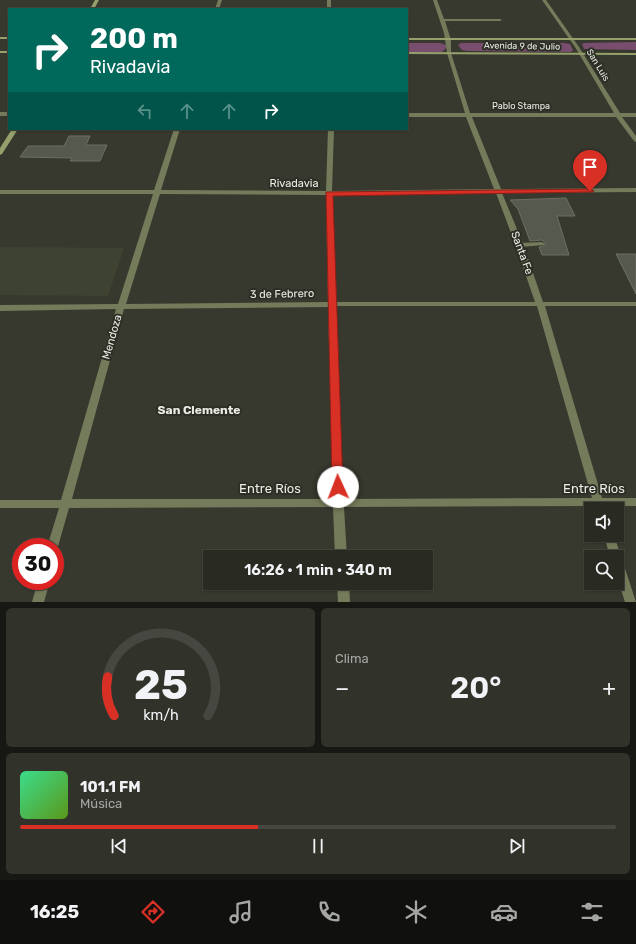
<!DOCTYPE html>
<html lang="es">
<meta charset="utf-8">
<style>
:root{--surface:#292b22;--page:#31332a;--text:#f1f3f6;--muted:#a5a7a5;--line:#454740;--accent:#d93025}
body{margin:0;font-family:Rubik,sans-serif;background:var(--page);color:var(--text);height:100vh;display:flex;flex-direction:column;font-size:15px;white-space:nowrap}
*{box-sizing:border-box;margin:0}
p{font-size:13px;color:var(--muted)}
.icon{flex:none;width:22px;height:22px;fill:none;stroke:currentColor;stroke-width:2;stroke-linecap:round;stroke-linejoin:round}
.map{position:relative;height:602px;overflow:hidden}
.drawer{display:flex;flex-direction:column;gap:6px;padding:6px;background:#171813;flex:1}
.drawer>*{flex:none}
.hud{position:absolute;left:8px;top:8px;width:400px;height:122px;border-radius:0px;box-shadow:0 1px 3px #0004,0 0 0 1px var(--line);background:#00695c;color:#fff;overflow:hidden}
.tools{position:absolute;left:584px;top:502px;display:grid;gap:8px}
.tools a{display:grid;place-items:center;width:40px;height:40px;border-radius:0px;background:var(--surface);box-shadow:0 1px 3px #0004,0 0 0 1px var(--line);font-size:20px}
.speed{position:absolute;left:12px;top:538px;display:flex;gap:8px;font-size:20px;font-weight:700;text-align:center}
.speed>*{display:grid;place-content:center;width:52px;height:52px;border-radius:50%;background:var(--surface);box-shadow:0 1px 3px #0004,0 0 0 1px var(--line);line-height:1}
.speed .limit{border:6px solid #d22;background:#fff;color:#111}
.pin{position:absolute;display:grid;place-items:center;width:34px;height:34px;color:#fff;margin:-41px -17px;border-radius:50% 50% 50% 0;rotate:-45deg;box-shadow:0 0 4px #0007}
.pin .icon{rotate:45deg}
.me{position:absolute;width:44px;margin:-22px;rotate:358deg;stroke-linejoin:round;filter:drop-shadow(0 0 3px #0008)}
.turn{display:flex;align-items:center;gap:14px;height:84px;padding:0 16px;font-size:18px}
.turn .icon{width:52px;height:52px;stroke-width:2.5}
.turn b{display:block;font-size:28px;line-height:34px}
.lanes{display:flex;align-items:center;height:38px;padding:0 16px;background:#0003;justify-content:center;gap:20px;direction:ltr}
.lanes .off{opacity:.35}
.big{font-size:30px;font-weight:600;line-height:1.1}
.drawer .tile{flex:1;display:flex;flex-direction:column;justify-content:center;gap:6px;min-width:0;padding:0 14px;border-radius:6px;background:var(--page)}
.drawer .dial{align-items:center;gap:0}
.dial svg{height:104px;overflow:visible;fill:none;stroke:var(--line);stroke-width:7;stroke-linecap:round;text-anchor:middle}
.dial text{fill:var(--text);stroke:none}
.song{display:flex;align-items:center;gap:12px}
.cover{width:48px;height:48px;border-radius:6px;background:linear-gradient(135deg,hsl(150 70% 55%),hsl(90 70% 35%))}
.played{height:4px;border-radius:2px;background:linear-gradient(90deg,var(--accent) 40%,var(--line) 40%)}
.keys{display:flex;justify-content:space-around;direction:ltr}
.heat{display:flex;justify-content:space-between;align-items:center;font-size:22px;direction:ltr}
.drawer .tiles{flex:1;display:grid;gap:6px;grid-template-columns:1fr 1fr}
.tile:last-child{grid-column:span 2}
.trip{position:absolute;left:203px;top:550px;width:230px;height:40px;border-radius:0px;background:var(--surface);box-shadow:0 1px 3px #0004,0 0 0 1px var(--line);font-weight:600;line-height:40px;text-align:center}
.tab-bar{display:flex;height:64px;justify-content:space-around;align-items:center;background:#10110e;color:var(--muted)}
.tab-bar .icon{width:28px;height:28px}
.tab-bar .active{color:var(--accent)}
.tab-bar b{font-size:18px;color:var(--text)}
.map>svg:first-child{display:block}
.built{fill:#3e4231}
.green{fill:#784d6d}
.building{fill:#56594e;stroke:#6c6f63}
.lines{fill:none;stroke-linecap:round;stroke-linejoin:round}
.service{fill:#747b5a;fill-rule:evenodd}
.minor{fill:#747b5a;fill-rule:evenodd}
.secondary{fill:#95a06c;fill-rule:evenodd}
.route{fill:#d93025;stroke:#8d1f18}
.labels{text-anchor:middle;dominant-baseline:central;stroke-width:4;stroke-linejoin:round;paint-order:stroke}
.far-street-label{font-size:9px;fill:#ebece6;stroke:#2c2f25}
.street-label{font-size:11px;fill:#ebece6;stroke:#2c2f25}
.neighbourhood-label{font-size:12px;font-weight:bold;fill:#ebece6;stroke:#2c2f25}
.near-street-label{font-size:13px;fill:#ebece6;stroke:#2c2f25}
</style>
<div class="map">
<svg width="636" height="602" viewBox="0 0 636 602">
<rect width="100%" height="100%" fill="#37392e"/>
<path class="built" d="M0,247L124,248L108,296L0,295Z"/>
<g class="green">
<path d="M636,42V50L584,49L582,44L584,43Z"/>
<path d="M407,43H440L446,45V48L442,52H407Z"/>
<path d="M461,43H564L570,44L573,50L571,52L467,51L462,50L458,45Z"/>
</g>
<g class="building">
<path d="M69,136H90L86,145H107L100,161H70L72,158L20,157L28,146H64Z"/>
<path d="M566,198L575,216H557L569,255H542L539,247L544,246L546,244L542,240L530,241L518,209L510,200Z"/>
<path d="M616,254H636V294Z"/>
</g>
<g class="lines">
<path class="service" d="M542,242L545,244L544,245L520,247L517,245L520,243Z"/>
<g class="minor">
<path d="M218,0H222L219,9H215Z"/>
<rect x="327" y="0" width="4" height="9"/>
<path d="M433,0H437L444,19H500L502,20L500,21H445L451,40V53L470,113H614L575,47L542,0H546L579,47L620,113H636V117H622L636,136V142L634,141L616,117H472L501,189L636,188V192L502,193L522,241L543,302H636V306H545L602,498H636V506H605V509H595L594,506L344,507L347,557H335L333,507L69,508L57,550L55,551V547H47L59,508H0V500H61L116,309L0,311V305L118,304L153,194H0V190H154L174,129H180L161,190L326,191L328,129H334L332,191L494,189L466,117H407V113H465L447,53L444,33ZM496,193L514,241L535,302H336L332,195ZM160,194L326,195L328,302L126,304ZM336,306H537L592,498L343,499ZM328,307L333,499H72L124,309Z"/>
<rect x="0" y="112" width="9" height="4"/>
<path d="M604,535H614L636,602H625L617,577V557H610Z"/>
<path d="M38,581H50L44,602H32Z"/>
<path d="M337,583H349L350,602H338Z"/>
</g>
<g class="secondary">
<path d="M95,0H99L94,9H90Z"/>
<rect x="0" y="37" width="9" height="2"/>
<rect x="407" y="38" width="229" height="2"/>
<rect x="0" y="51" width="9" height="2"/>
<path d="M407,52L636,53V55L407,54Z"/>
<path d="M12,129H18L2,154L0,155V148Z"/>
</g>
</g>
<path class="route" d="M590,189L594,191L593,192L333,196L343,487L342,490L338,492L333,490L332,487L326,192Z"/>
<g class="labels">
<g class="far-street-label">
<text transform="translate(522 46) rotate(1)">Avenida 9 de Julio</text>
<text transform="translate(598 65) rotate(59)">San Luis</text>
<text x="521" y="106">Pablo Stampa</text>
</g>
<g class="street-label">
<text x="294" y="183">Rivadavia</text>
<text transform="translate(522 253) rotate(70)">Santa Fe</text>
<text transform="translate(282 294) rotate(-1)">3 de Febrero</text>
<text transform="translate(112 337) rotate(-74)">Mendoza</text>
</g>
<g class="neighbourhood-label">
<text x="199" y="410">San Clemente</text>
</g>
<g class="near-street-label">
<text x="270" y="488">Entre Ríos</text>
<text x="594" y="488">Entre Ríos</text>
</g>
</g>
</svg>
<div class="tools">
<a><svg class="icon" aria-label="sound" viewBox="0 0 24 24"><path d="M4 9h4l5-4v14l-5-4H4zM17 9q2 3 0 6"/></svg></a>
<a><svg class="icon" aria-label="search" viewBox="0 0 24 24"><circle cx="10" cy="10" r="6"/><path d="M15 15l6 6"/></svg></a>
</div>
<div class="speed"><div class="limit">30</div></div>
<div class="pin" style="left:590px;top:191px;background:#d93025"><svg class="icon" aria-label="arrive" viewBox="0 0 24 24"><path d="M6 21V4h12l-3 4 3 4H6"/></svg></div>
<svg class="me" style="left:338px;top:487px" viewBox="-20 -20 40 40"><circle r="19" fill="#fff"/><path d="M0-13L10 11 0 6-10 11z" fill="#d93025"/></svg>
<div class="trip">16:26 · 1 min · 340 m</div>
<div class="hud">
<div class="turn"><svg class="icon" aria-label="right" viewBox="0 0 24 24"><path d="M7 20v-9h11M14 6l5 5-5 5"/></svg><div><b>200 m</b>Rivadavia</div></div>
<div class="lanes"><svg class="icon off" aria-label="left" viewBox="0 0 24 24"><path d="M17 20v-9H6M10 6l-5 5 5 5"/></svg><svg class="icon off" aria-label="ahead" viewBox="0 0 24 24"><path d="M12 20V5M6 11l6-6 6 6"/></svg><svg class="icon off" aria-label="ahead" viewBox="0 0 24 24"><path d="M12 20V5M6 11l6-6 6 6"/></svg><svg class="icon" aria-label="right" viewBox="0 0 24 24"><path d="M7 20v-9h11M14 6l5 5-5 5"/></svg></div>
</div>
</div>
<section class="drawer">
<div class="tiles">
<div class="tile dial"><svg viewBox="0 0 100 80">
<path d="M14 69A42 42 0 1 1 86 69"/>
<path d="M14 69A42 42 0 0 1 9 39" stroke="#d93025"/>
<text x="50" y="56" font-size="32" font-weight="700">25</text>
<text x="50" y="72" font-size="11">km/h</text>
</svg></div>
<div class="tile"><p>Clima</p>
<div class="heat"><a>−</a><b class="big">20°</b><a>+</a></div>
</div>
<div class="tile">
<div class="song"><i class="cover"></i><div><b>101.1 FM</b><p>Música</p></div></div>
<div class="played"></div>
<div class="keys"><svg class="icon" aria-label="previous" viewBox="0 0 24 24"><path d="M18 5L8 12l10 7zM5 5v14"/></svg><svg class="icon" aria-label="pause" viewBox="0 0 24 24"><path d="M8 5v14M16 5v14"/></svg><svg class="icon" aria-label="next" viewBox="0 0 24 24"><path d="M6 5l10 7-10 7zM19 5v14"/></svg></div>
</div>
</div>
</section>
<nav class="tab-bar">
<b>16:25</b>
<svg class="icon active" aria-label="directions" viewBox="0 0 24 24"><path d="M12 3l9 9-9 9-9-9zM9 14v-3h6M13 9l2 2-2 2"/></svg>
<svg class="icon" aria-label="music" viewBox="0 0 24 24"><path d="M9 18V5l10-2v13"/><circle cx="6" cy="18" r="3"/><circle cx="16" cy="16" r="3"/></svg>
<svg class="icon" aria-label="phone" viewBox="0 0 24 24"><path d="M5 4h4l2 5-3 2q2 4 5 5l2-3 5 2v4C11 20 4 13 5 4z"/></svg>
<svg class="icon" aria-label="climate" viewBox="0 0 24 24"><path d="M12 3v18M4 7l16 10M4 17L20 7"/></svg>
<svg class="icon" aria-label="car" viewBox="0 0 24 24"><path d="M5 17H2v-5l4-1 3-4h7l3 4 3 1v5h-3M9 17h6M6 11h13"/><circle cx="7" cy="17" r="2"/><circle cx="17" cy="17" r="2"/></svg>
<svg class="icon" aria-label="filters" viewBox="0 0 24 24"><path d="M4 7h16M4 17h16"/><circle cx="9" cy="7" r="2"/><circle cx="15" cy="17" r="2"/></svg>
</nav>
